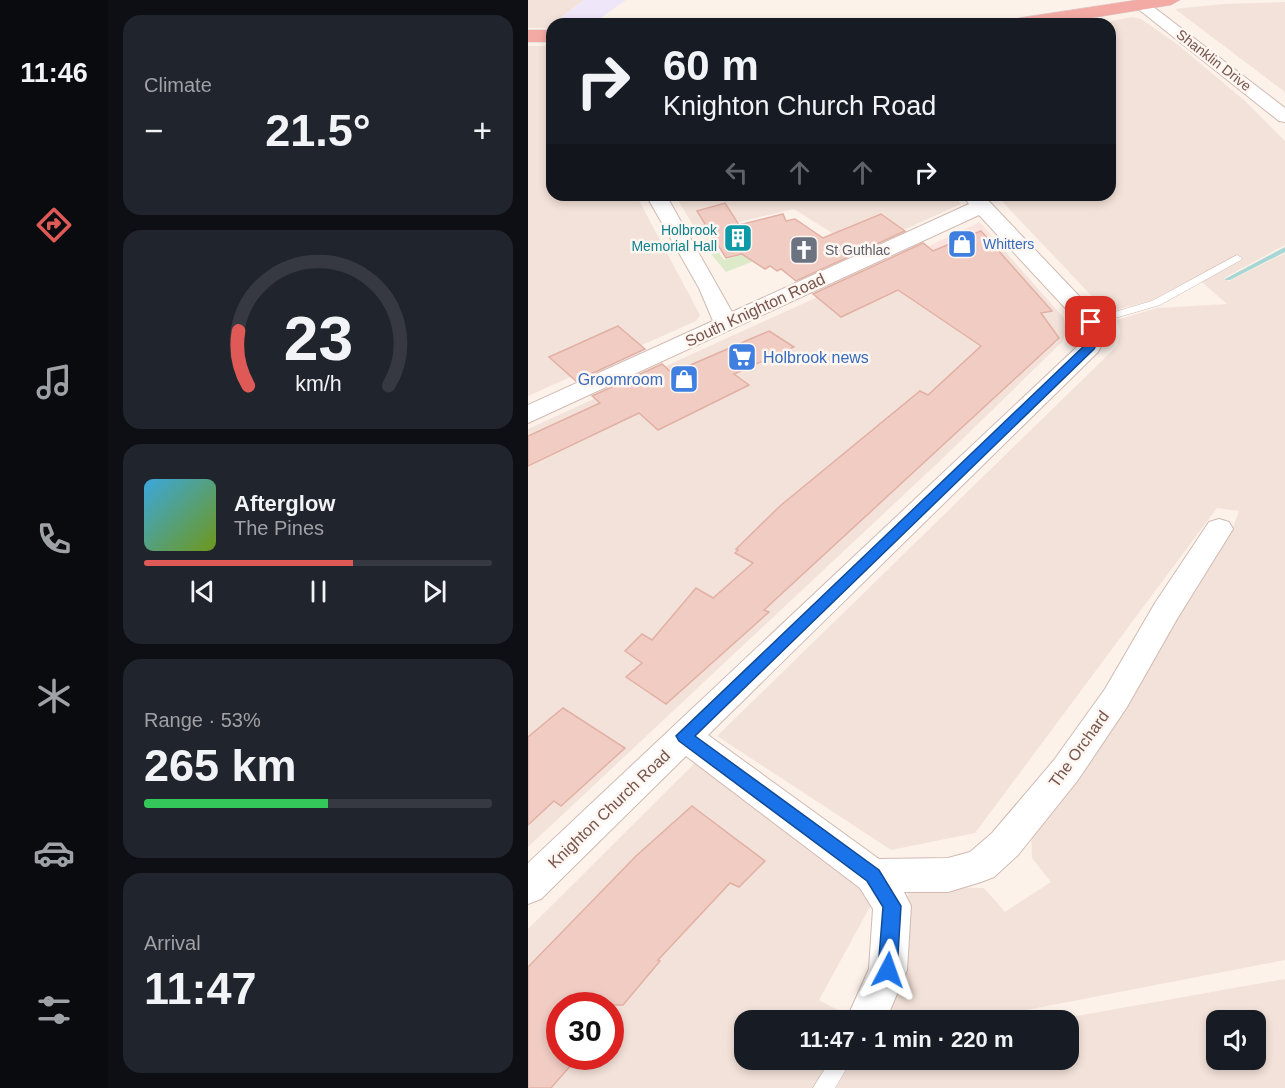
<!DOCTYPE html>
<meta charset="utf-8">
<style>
:root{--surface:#171b24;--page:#20242c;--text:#f1f3f6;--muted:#9ea1a6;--line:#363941;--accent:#df5a56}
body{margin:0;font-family:Arial,sans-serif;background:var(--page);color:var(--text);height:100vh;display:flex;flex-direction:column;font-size:22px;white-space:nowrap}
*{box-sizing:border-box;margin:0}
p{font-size:20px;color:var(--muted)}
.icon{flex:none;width:33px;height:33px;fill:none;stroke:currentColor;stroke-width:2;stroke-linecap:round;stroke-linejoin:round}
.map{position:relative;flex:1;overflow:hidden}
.drawer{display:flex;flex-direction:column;gap:15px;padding:15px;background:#0d0f14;width:420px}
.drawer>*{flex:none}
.banner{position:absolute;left:18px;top:18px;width:570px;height:183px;border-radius:18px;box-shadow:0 3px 9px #0003;background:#171b24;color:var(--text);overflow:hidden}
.controls{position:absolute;left:678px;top:1010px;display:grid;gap:12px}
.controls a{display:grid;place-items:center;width:60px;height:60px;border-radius:12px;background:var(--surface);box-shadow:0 3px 9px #0003;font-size:30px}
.speed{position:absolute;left:18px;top:992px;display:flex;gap:12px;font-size:30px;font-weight:700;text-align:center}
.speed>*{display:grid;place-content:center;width:78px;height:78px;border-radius:50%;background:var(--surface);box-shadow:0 3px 9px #0003;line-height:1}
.speed .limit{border:9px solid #d22;background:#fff;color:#111}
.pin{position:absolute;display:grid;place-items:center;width:51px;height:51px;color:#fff;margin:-26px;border-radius:12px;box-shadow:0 3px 9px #0006}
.me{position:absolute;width:66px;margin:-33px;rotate:4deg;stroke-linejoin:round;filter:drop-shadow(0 0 4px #0008)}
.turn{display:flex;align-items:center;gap:21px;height:126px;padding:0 18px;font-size:27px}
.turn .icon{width:78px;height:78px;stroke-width:2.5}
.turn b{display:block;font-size:42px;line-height:51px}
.lanes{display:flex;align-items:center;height:57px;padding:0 18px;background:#0003;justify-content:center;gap:30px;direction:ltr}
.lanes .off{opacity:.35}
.big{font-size:45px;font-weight:600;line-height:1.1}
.drawer .card{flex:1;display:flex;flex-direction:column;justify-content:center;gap:9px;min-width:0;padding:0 21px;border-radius:18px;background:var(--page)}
.drawer .dial{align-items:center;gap:0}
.dial svg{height:156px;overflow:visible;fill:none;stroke:var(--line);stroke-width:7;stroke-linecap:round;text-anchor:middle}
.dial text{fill:var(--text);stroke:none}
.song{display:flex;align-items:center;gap:18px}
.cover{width:72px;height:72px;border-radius:9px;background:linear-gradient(135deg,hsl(200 70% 55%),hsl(80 70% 35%))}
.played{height:6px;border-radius:3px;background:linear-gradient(90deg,var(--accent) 60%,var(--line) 60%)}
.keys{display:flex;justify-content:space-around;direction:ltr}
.heat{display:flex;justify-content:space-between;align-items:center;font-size:33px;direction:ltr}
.charge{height:9px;border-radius:4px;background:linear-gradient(90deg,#34c759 53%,var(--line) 0)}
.trip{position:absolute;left:206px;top:1010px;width:345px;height:60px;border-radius:18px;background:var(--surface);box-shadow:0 3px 9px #0003;font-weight:600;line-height:60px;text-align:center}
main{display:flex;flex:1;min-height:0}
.dock{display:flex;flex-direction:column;width:108px;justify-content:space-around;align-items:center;background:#090b0e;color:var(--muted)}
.dock .icon{width:42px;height:42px}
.dock .current{color:var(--accent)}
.dock b{font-size:27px;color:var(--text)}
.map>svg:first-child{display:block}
.residential{fill:#f3e2d9;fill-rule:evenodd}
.commercial{fill:#fbe2df}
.education{fill:#efe7f9}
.green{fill:#dceac9}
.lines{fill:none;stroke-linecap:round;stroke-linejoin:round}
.stream{fill:#a6d7d5;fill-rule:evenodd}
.building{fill:#f0ccc3;stroke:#e2b0a4;stroke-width:1.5}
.lane-casing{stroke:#d0bab2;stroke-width:1}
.street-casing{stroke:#d0bab2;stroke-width:2}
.highway-casing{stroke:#d9cfcd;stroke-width:1}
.lane{fill:#fff;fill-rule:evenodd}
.street{fill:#fff;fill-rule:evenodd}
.highway{fill:#f3aaa5;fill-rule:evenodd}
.route{fill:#1a73e8;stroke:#114b97;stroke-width:1.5}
.labels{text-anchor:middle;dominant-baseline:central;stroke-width:5;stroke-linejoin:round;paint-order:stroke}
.far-street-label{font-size:14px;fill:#76554e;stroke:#fef6f1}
.far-culture-label{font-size:14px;fill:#0d838f;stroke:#fef6f1;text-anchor:end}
.far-shop-label{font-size:14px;fill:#366cbe;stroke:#fef6f1;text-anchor:start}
.far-worship-label{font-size:14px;fill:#5b616d;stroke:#fef6f1;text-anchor:start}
.street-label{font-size:16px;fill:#76554e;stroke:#fef6f1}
.shop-label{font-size:16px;fill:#366cbe;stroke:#fef6f1;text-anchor:start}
</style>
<main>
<nav class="dock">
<b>11:46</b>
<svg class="icon current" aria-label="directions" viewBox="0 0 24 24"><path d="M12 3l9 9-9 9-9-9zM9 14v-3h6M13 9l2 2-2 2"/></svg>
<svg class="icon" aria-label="music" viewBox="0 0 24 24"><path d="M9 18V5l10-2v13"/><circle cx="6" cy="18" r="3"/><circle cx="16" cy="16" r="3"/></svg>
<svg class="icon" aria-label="phone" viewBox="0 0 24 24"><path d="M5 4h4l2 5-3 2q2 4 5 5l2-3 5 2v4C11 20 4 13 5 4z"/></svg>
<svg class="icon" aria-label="climate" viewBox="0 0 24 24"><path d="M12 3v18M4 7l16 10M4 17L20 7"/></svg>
<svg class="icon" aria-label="car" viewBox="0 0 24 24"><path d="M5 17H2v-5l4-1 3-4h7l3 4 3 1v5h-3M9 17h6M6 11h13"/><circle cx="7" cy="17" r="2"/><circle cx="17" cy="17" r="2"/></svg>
<svg class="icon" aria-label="filters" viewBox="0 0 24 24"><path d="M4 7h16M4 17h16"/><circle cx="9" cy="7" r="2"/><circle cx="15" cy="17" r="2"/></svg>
</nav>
<section class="drawer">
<div class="card"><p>Climate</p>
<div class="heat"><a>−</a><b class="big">21.5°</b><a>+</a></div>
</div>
<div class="card dial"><svg viewBox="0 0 100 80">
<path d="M14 69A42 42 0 1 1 86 69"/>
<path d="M14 69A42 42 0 0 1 9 41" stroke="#df5a56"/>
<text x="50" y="56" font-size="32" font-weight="700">23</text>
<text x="50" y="72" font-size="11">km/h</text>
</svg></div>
<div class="card">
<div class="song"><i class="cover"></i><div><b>Afterglow</b><p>The Pines</p></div></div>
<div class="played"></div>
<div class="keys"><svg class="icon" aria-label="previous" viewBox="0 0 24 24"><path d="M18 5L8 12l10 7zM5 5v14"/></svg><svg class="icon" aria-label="pause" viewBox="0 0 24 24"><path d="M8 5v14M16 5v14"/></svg><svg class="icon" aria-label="next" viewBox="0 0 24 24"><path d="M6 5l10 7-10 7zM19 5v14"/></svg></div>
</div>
<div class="card"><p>Range · 53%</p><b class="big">265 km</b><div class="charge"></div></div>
<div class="card"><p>Arrival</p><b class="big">11:47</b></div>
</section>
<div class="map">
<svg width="757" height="1088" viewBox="0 0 757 1088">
<rect width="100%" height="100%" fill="#fcf2ea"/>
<g class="residential">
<path d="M0,0H56L19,28H0Z"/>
<path d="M757,2V92L647,9L695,4Z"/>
<path d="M604,17L613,19L649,44L716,100L757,141V245L696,278L701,281L757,253V960L446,1020H363L359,1017L367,990L381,886L456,888L477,912L523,882L504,858L503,831L659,597L706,525L711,511L689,508L447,833L363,850L189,736L589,346L592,331L589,320L629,308L699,304L668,277L626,300L579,312L468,195H582V24H568Z"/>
<path d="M0,46H24V195H108L172,315L168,321L0,396Z"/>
<path d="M147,195H424L433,204L331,250L266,209L169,232Z"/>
<path d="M467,240L536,318L538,332L534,342L415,458L0,847V429L388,252L396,257Z"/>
<path d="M168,762L334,875L344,903L291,1000L328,1020H216V1059H540V1020H526L757,979V1088H0V929ZM32,1005H82V1056H32ZM688,1020H728V1059H688Z"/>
</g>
<path class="commercial" d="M452,222L467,240L396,257L388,252Z"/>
<path class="education" d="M56,0H98L64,24H25Z"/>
<path class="green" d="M190,252L196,260L220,253L231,259L198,272L183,254Z"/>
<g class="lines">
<path class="stream" d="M757,247V252L702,280H698L697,279Z"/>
</g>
<g class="building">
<path d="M197,203L211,225L255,214L258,221L267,219L295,238L353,214L377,231L268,281L253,269L249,271L242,266L237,269L214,254L198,258L169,211Z"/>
<path d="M453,231L524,311L513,313L531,338L236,610L241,612L138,704L98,677L114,663L97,651L114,634L124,640L168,588L185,598L225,563L207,553L210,550L208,549L252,506L392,391L400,395L453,346L370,290L313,317L285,294L395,243L405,251Z"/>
<path d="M90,326L117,349L48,381L21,357Z"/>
<path d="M241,331L266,347L206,374L221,385L130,430L111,413L0,466V436L72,403L64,396L134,364L144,373Z"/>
<path d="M35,708L97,748L33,806L26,801L0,825V737Z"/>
<path d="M164,806L237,861L211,887L202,883L130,960L132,961L95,1005H32V1056H51L23,1088H0V967L108,856Z"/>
</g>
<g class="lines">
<g class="lane-casing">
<g id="lane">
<path d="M709,255L714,258L713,260L632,305L563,325L558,322L559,320L624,301Z"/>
<path d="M303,1059H324L307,1088H285Z"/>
</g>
</g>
<g class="street-casing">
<g id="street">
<path d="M614,0L619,2L757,108V122L751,121L609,8L606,5Z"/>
<path d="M118,195H138L204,312L441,204L434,195H455L571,317L580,334L570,352L180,735L351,859L420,858L442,852L464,833L526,760L577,689L627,603L681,522L691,519L701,522L705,529L649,619L599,707L550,780L490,855L466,877L453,882L420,892H376L383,906L379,970L358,1020L319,1018L341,969L345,909L332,888L158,756L13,899L0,904V863L552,344L556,334L552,324L451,215L0,423V405L185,321L171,288Z"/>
</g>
</g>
<g class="highway-casing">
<g id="highway">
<path d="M609,0H652L643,5L526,24H482L491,18Z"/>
<rect x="0" y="30" width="24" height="12"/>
</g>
</g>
<use href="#lane" class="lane"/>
<use href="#street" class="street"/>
<use href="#highway" class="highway"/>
</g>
<path class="route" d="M563,318L569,322L574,334L566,349L167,736L351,870L373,906L369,970L366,976L360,979L353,976L350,970L355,907L339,881L151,741L148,736L557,345L563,334L558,322Z"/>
<defs>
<g id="building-square" transform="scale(1.5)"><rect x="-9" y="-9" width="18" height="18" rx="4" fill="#0f9aa8" stroke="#fef6f1"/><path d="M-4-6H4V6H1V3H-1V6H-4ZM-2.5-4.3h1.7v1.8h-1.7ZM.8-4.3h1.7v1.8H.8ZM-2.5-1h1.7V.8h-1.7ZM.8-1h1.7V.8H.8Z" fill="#fff"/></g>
<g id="shop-square" transform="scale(1.5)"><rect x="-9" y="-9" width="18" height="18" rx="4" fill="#3f7fe0" stroke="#fef6f1"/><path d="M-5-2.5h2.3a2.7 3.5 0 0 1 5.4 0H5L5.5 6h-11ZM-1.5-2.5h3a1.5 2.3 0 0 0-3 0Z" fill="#fff"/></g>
<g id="church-square" transform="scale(1.5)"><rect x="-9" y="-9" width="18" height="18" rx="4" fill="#6b7280" stroke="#fef6f1"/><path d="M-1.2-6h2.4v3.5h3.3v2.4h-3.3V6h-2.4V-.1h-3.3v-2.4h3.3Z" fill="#fff"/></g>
<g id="supermarket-square" transform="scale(1.5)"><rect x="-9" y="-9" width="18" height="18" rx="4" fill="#3f7fe0" stroke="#fef6f1"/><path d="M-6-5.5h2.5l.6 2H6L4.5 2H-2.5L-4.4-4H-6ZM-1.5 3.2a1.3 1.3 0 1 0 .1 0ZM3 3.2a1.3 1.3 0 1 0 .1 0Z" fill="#fff"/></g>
</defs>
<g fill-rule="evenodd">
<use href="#building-square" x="210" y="238"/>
<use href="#shop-square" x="434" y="244"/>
<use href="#church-square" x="276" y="250"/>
<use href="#supermarket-square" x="214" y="357"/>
<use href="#shop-square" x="156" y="379"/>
</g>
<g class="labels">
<g class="far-street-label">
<text transform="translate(686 60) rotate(38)">Shanklin Drive</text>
</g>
<g class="far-culture-label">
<text x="189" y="230">Holbrook<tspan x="189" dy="16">Memorial Hall</tspan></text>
</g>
<g class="far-shop-label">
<text x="455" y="244">Whitters</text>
</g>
<g class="far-worship-label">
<text x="297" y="250">St Guthlac</text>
</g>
<g class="street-label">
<text transform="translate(227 310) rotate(-25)">South Knighton Road</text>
<text transform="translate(551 749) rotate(-54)">The Orchard</text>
<text transform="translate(81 809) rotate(-44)">Knighton Church Road</text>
</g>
<g class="shop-label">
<text x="235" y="357">Holbrook news</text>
<text x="135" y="379" text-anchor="end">Groomroom</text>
</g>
</g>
</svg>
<div class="controls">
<a><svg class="icon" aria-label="sound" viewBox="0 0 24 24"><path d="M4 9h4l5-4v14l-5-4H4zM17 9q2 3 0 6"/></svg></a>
</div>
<div class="speed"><div class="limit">30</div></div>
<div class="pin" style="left:563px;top:322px;background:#d93025"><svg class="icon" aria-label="arrive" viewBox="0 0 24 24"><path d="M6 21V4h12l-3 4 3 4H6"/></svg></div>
<svg class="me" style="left:360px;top:970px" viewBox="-20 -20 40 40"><path d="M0-17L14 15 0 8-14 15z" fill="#1a73e8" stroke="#fff" stroke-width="4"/></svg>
<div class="trip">11:47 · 1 min · 220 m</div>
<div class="banner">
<div class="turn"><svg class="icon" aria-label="right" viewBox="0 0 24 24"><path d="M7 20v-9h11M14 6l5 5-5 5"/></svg><div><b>60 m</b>Knighton Church Road</div></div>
<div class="lanes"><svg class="icon off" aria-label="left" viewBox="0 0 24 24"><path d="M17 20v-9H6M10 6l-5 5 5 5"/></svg><svg class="icon off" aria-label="ahead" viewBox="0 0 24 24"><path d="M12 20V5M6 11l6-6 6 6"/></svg><svg class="icon off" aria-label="ahead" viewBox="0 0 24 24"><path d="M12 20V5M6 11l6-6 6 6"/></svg><svg class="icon" aria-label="right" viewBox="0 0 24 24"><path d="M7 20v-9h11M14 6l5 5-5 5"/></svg></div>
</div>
</div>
</main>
